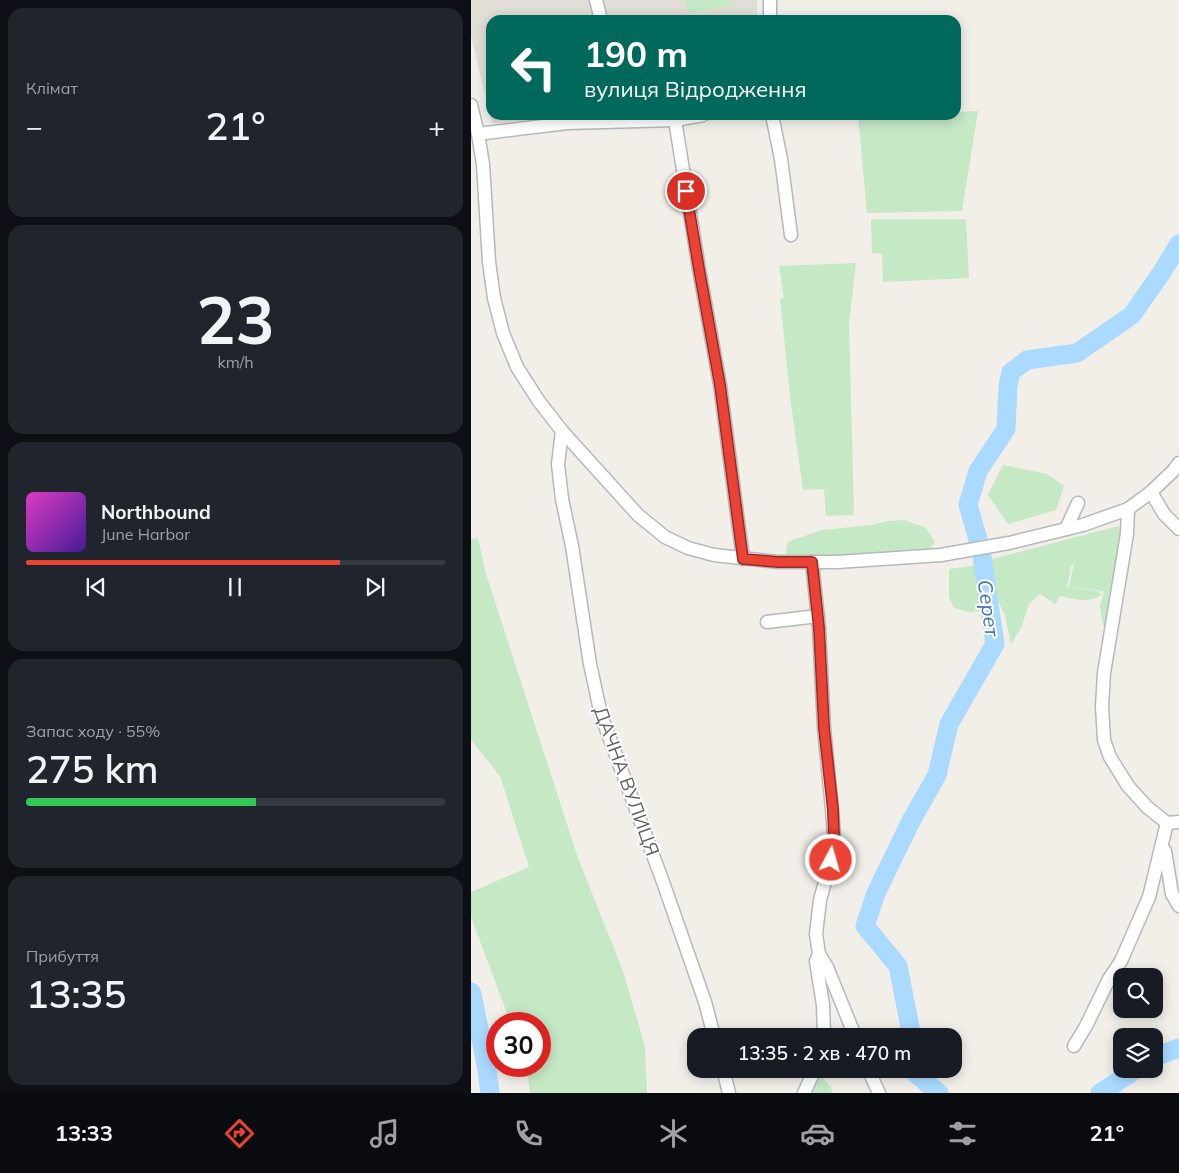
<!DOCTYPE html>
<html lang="uk">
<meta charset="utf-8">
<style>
:root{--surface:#171b24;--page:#20242c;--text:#f1f3f6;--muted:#9ea1a6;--line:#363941;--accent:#ea4335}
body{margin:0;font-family:Mulish,sans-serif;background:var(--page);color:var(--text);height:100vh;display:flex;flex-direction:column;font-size:19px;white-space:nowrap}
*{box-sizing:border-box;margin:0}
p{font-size:16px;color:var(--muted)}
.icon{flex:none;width:28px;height:28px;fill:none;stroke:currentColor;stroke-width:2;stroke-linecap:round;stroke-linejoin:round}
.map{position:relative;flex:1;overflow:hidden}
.panel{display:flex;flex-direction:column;gap:8px;padding:8px;background:#0d0f14;width:471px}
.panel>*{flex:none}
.top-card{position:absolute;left:15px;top:15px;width:475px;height:105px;border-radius:15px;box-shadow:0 2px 12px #0003;background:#00695c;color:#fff;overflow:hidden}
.fabs{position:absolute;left:642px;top:968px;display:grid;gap:10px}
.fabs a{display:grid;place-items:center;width:50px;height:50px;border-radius:10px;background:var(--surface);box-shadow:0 2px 12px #0003;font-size:25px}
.speed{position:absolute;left:15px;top:1012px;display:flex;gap:10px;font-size:25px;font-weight:700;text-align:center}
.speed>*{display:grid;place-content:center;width:65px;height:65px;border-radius:50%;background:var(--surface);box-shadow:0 2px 12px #0003;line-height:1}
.speed .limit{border:8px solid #d22;background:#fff;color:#111}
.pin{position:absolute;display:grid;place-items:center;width:42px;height:42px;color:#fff;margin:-21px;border:2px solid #fff;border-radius:50%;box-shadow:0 1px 5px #0007}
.me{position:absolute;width:55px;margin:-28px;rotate:6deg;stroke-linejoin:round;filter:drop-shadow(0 0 4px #0008)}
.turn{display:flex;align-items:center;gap:18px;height:105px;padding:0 15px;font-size:22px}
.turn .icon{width:65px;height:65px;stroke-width:2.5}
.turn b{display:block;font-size:35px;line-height:42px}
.big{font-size:38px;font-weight:600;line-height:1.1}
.panel .card{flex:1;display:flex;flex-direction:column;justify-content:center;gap:8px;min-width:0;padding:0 18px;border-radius:15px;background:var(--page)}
.panel .dial{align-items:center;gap:0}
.dial b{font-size:65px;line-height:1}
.song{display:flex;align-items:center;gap:15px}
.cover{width:60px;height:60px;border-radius:8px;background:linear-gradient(135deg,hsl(310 70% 55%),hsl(260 70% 35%))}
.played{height:5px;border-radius:2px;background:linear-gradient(90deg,var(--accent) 75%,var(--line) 75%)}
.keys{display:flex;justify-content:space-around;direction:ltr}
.heat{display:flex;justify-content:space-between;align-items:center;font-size:28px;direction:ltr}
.charge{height:8px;border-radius:4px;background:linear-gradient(90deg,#34c759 55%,var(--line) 0)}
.trip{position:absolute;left:216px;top:1028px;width:275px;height:50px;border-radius:15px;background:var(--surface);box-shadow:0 2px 12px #0003;font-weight:600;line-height:50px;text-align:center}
.tab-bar{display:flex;height:80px;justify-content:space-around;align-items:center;background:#090b0e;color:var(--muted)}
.tab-bar .icon{width:35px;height:35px}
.tab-bar .active{color:var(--accent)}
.tab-bar b{font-size:22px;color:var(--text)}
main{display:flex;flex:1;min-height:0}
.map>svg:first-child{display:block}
.education{fill:#e1ded6}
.green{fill:#c5e8c5}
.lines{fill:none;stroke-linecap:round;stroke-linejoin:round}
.river{stroke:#aadaff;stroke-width:19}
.minor-casing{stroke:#b5b8bc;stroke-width:15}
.minor{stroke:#fff;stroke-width:12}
.route-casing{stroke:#982c22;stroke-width:12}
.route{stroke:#ea4335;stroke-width:9}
.labels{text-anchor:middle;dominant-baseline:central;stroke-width:4;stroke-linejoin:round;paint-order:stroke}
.street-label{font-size:19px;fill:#5f6368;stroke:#fff}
.water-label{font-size:20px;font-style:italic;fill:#4174aa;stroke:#fff}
</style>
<main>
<section class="panel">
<div class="card"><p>Клімат</p>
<div class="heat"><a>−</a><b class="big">21°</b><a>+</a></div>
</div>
<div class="card dial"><b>23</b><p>km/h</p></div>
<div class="card">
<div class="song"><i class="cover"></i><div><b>Northbound</b><p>June Harbor</p></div></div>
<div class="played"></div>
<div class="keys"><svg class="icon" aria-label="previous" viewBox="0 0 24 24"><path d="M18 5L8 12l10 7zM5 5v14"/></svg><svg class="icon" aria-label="pause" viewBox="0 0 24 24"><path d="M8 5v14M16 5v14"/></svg><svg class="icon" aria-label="next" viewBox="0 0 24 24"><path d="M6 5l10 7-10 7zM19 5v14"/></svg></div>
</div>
<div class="card"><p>Запас ходу · 55%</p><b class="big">275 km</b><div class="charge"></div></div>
<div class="card"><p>Прибуття</p><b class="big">13:35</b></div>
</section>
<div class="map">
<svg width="708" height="1093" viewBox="0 0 708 1093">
<rect width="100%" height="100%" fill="#f1efe8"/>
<path class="education" d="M0,0H286V20H20V115H133L21,123L0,36Z"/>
<g class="green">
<path d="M214,0H260L261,5L217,13Z"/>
<path d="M507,111L491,211L396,213L387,115H485V112Z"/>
<path d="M400,219H495L498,278L412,282L411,254L401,253Z"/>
<path d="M385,263L378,323L383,515L355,516L353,489L332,490L320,404L309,299L313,298L308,266Z"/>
<path d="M532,465L576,474L593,486L585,510L537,524L517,495Z"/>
<path d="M433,520L455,528L464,542L456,553L445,563L326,565L315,555V547L318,541L352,530L400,525L417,521Z"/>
<path d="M648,526L650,535L638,622L632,626L629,606L633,591L598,587L603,563L600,566L596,587L626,591L631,595C616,603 606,600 589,596L584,604L569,594L558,604L550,628L540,644L534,615L524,595L518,573L517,560Z"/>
<path d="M7,538L15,574L107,858L152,971L174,1047L176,1093H59L55,1066H69V1024H40L0,917V892L58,867L29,776L0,740V539Z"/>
<path d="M507,565L513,585L511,611L499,612L483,608L478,597V569Z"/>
<path d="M346,1077H351L360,1087L361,1093H330Z"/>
</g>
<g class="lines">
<g class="river">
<path d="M0,992L1,994L16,1070L19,1093"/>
<path d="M440,1036L439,1027L427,966L394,926L405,893L440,821L466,775L478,724L524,644L510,550L497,505L507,471L535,429L537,386L540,372L556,360L606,353L661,315L691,272L708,244"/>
<path d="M684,1057L708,1048"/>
<path d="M443,1069V1072L468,1093"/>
<path d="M629,1093L666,1069"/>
</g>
<g class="minor-casing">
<g id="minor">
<path d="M125,0L130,20"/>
<path d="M299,0V20"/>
<path d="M0,105L7,134L12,164L18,262L23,298L32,333L46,367L67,400L91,431L167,515L194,537L217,548L243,555L307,562H366L470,555L538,543L612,525L657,509L680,492L702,471L708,463"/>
<path d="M301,115L310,159L320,235"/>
<path d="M204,120L228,269L249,385L272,559"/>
<path d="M7,134L96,123L204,120L232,115"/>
<path d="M91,431L87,464L91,499L101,546L119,664L130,715L192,882L234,1002L243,1036"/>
<path d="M680,492L693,514L708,529"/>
<path d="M657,509L656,534L633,673L631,706L633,740L639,757L657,786L676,807L696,823L708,822"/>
<path d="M595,529L607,503"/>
<path d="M341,562L348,628L353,728L361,809L363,837L360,860L349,900L345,934L348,954L356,967L384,1036"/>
<path d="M296,622L347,616"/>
<path d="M691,847L694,851L701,894L708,906"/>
<path d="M348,954L345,961L352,1005L353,1036"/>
<path d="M603,1046L615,1026L638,979L650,961L678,897L696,823"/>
<path d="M252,1069L258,1093"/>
<path d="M397,1069L408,1093"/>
<path d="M333,1093L344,1069"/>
</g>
</g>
<use href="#minor" class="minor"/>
</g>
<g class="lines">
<g class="route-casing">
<path id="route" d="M215,191L228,269L249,385L272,559L307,562H341L348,628L353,728L362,810L363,837L360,860"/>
</g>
<use href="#route" class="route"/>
</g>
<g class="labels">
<g class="street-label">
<text transform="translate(156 781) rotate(70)">ДАЧНА ВУЛИЦЯ</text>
</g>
<g class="water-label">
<text transform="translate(518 608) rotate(82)">Серет</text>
</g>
</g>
</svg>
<div class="fabs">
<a><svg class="icon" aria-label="search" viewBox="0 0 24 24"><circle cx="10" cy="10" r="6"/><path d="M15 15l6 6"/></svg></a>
<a><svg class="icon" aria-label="layers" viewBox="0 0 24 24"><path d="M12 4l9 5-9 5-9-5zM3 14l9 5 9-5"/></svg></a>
</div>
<div class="speed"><div class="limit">30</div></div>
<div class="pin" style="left:215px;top:191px;background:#d93025"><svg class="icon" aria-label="arrive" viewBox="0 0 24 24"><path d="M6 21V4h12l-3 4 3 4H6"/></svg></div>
<svg class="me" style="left:360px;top:860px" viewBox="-20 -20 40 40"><circle r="17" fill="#ea4335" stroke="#fff" stroke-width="3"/><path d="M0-11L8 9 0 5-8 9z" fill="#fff"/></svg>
<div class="trip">13:35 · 2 хв · 470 m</div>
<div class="top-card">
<div class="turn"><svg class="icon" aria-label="left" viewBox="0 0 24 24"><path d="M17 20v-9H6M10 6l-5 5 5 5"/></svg><div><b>190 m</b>вулиця Відродження</div></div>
</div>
</div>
</main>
<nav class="tab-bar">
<b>13:33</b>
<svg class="icon active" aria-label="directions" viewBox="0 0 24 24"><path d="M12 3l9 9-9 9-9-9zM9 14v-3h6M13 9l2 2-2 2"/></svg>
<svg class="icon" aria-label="music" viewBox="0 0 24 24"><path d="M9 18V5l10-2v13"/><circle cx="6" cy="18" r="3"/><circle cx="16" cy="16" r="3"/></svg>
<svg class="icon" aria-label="phone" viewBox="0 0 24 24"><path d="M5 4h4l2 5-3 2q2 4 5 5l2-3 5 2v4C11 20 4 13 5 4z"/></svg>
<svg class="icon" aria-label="climate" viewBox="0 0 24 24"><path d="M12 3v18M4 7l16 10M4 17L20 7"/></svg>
<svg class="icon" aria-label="car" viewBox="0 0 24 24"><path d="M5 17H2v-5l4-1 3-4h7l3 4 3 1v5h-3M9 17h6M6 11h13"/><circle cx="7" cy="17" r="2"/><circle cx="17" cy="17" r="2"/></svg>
<svg class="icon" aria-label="filters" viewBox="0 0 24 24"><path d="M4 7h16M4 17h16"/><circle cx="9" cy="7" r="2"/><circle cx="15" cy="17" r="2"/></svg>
<b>21°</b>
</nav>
